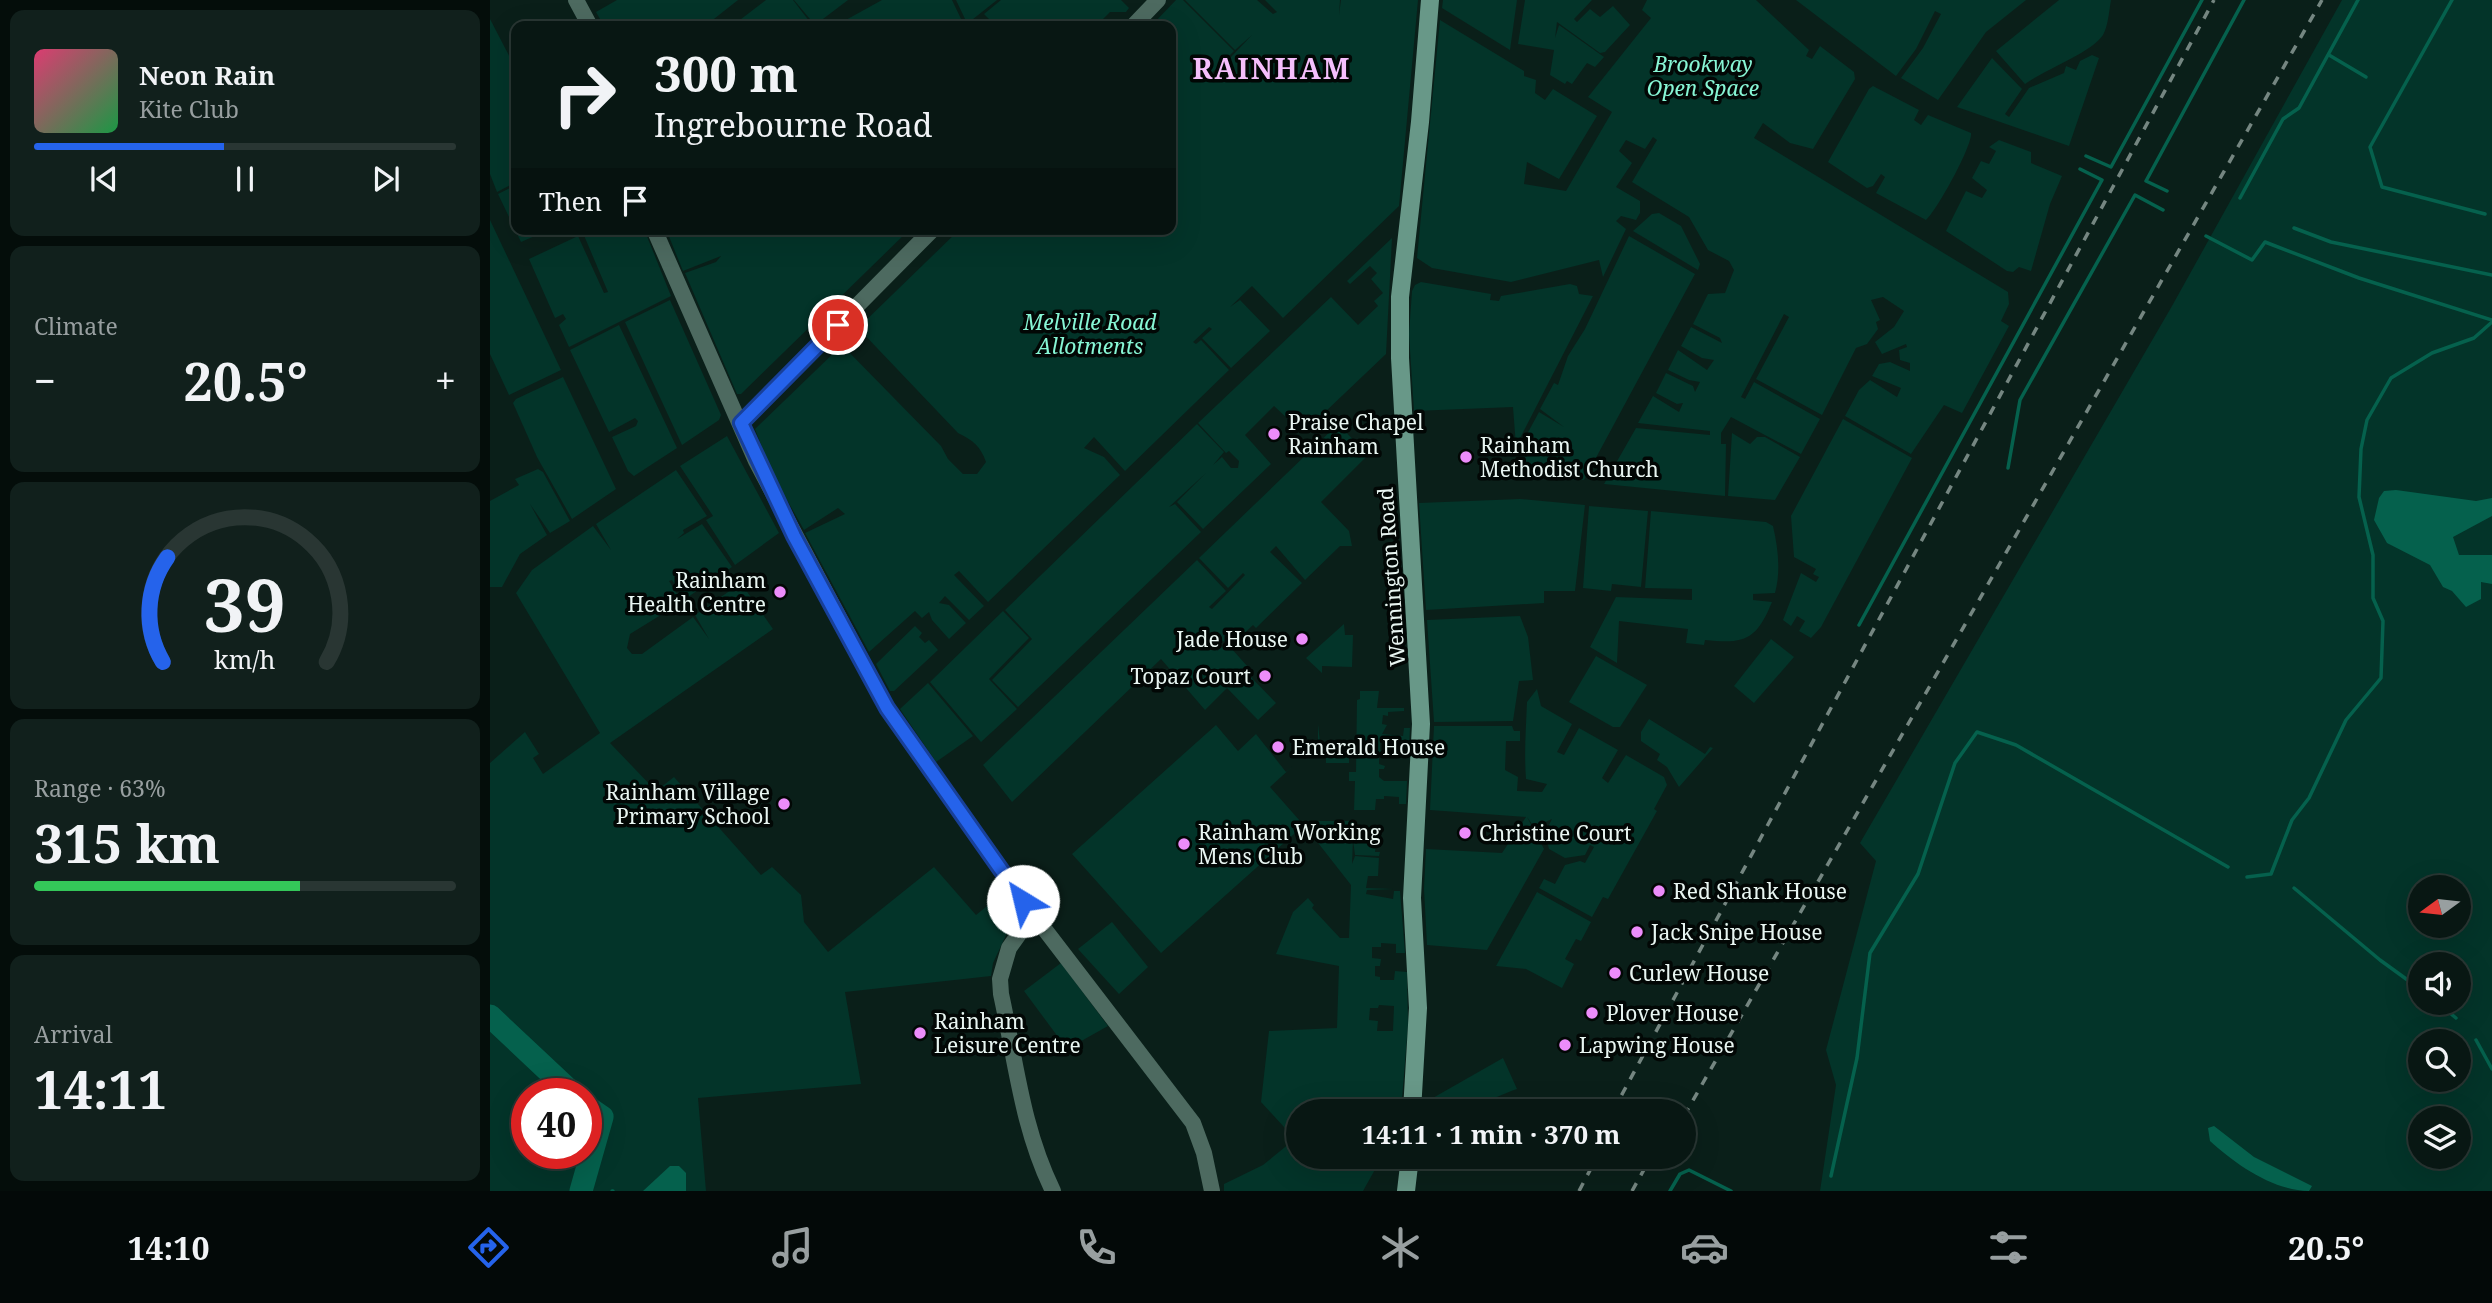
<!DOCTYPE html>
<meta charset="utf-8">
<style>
:root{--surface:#081713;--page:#11201c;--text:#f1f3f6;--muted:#989fa0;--line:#293633;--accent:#2563eb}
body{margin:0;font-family:"Noto Serif",serif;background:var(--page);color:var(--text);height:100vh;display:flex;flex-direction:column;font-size:26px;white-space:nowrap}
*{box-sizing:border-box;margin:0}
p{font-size:23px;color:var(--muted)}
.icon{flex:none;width:38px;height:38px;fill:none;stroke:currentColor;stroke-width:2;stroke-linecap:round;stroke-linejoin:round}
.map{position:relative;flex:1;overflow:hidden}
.side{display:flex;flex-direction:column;gap:10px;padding:10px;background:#040d0a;width:490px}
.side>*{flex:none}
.banner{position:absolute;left:21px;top:21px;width:665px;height:214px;border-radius:14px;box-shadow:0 7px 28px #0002,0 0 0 2px var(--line);background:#081713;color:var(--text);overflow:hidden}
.needle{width:46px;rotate:255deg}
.controls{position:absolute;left:1918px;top:875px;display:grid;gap:14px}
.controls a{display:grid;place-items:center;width:63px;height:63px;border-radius:50%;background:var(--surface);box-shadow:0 7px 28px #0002,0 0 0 2px var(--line);font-size:35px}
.speed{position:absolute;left:21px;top:1078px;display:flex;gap:14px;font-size:35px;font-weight:700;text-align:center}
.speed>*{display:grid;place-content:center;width:91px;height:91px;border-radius:50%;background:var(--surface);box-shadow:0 7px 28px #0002,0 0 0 2px var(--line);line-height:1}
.speed .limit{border:10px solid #d22;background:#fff;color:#111}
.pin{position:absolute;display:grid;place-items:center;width:60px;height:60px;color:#fff;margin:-30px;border:4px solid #fff;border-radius:50%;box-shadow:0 2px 7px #0007}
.me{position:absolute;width:77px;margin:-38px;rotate:324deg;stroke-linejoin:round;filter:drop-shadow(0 0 5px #0008)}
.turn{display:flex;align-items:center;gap:24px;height:147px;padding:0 28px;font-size:32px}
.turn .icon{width:91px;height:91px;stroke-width:2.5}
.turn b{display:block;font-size:49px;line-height:60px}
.then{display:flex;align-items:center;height:66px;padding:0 28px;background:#0003;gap:14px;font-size:26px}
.big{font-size:52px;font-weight:700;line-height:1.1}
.side .card{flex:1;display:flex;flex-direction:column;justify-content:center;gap:10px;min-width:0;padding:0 24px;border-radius:14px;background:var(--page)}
.side .dial{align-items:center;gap:0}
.dial svg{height:182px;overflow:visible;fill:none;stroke:var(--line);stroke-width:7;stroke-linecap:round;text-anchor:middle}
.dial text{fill:var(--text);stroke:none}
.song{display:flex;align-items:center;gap:21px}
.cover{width:84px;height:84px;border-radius:10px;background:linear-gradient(135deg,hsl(340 70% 55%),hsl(140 70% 35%))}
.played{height:7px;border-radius:4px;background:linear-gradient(90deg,var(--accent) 45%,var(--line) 45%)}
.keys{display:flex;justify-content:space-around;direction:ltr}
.heat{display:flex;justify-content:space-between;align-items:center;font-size:38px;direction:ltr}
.charge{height:10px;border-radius:5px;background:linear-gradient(90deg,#34c759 63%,var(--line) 0)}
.trip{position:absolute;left:796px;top:1099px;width:410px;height:70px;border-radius:35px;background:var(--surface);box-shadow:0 7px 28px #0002,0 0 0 2px var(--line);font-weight:700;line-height:70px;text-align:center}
.tab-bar{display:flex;height:112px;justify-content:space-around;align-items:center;background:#030908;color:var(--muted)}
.tab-bar .icon{width:49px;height:49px}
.tab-bar .selected{color:var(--accent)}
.tab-bar b{font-size:32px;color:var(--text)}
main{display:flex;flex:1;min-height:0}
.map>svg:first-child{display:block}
.green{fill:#033429;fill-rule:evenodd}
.water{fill:#05614d}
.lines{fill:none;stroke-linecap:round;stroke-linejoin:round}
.stream{stroke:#05614d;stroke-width:3.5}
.river{stroke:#05614d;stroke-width:23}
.tertiary{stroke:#4d6a60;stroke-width:16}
.secondary{stroke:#689888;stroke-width:18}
.rail{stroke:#758681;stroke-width:3.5;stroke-dasharray:9 9;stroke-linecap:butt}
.route-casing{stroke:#184099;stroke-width:18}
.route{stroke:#2563eb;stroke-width:12}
.poi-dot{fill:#ec8cfa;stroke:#020705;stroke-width:2.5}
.labels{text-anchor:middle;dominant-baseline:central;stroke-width:7;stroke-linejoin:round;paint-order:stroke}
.park-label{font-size:21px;font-style:italic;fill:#87f6d5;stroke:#020705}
.poi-label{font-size:21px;fill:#e8f5f1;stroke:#020705;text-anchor:start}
.street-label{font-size:21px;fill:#e8f5f1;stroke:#020705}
.district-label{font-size:28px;font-weight:bold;letter-spacing:2px;fill:#f5bffc;stroke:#020705}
</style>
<main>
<section class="side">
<div class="card">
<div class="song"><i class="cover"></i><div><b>Neon Rain</b><p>Kite Club</p></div></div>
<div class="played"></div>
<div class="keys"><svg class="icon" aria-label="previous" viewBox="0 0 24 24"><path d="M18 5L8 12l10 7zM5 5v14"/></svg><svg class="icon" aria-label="pause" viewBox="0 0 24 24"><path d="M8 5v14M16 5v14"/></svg><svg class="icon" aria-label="next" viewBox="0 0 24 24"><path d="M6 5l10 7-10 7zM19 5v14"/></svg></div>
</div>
<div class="card"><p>Climate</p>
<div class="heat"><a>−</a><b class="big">20.5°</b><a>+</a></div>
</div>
<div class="card dial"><svg viewBox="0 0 100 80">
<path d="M14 69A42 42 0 1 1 86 69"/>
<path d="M14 69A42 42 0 0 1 16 23" stroke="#2563eb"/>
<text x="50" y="56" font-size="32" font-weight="700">39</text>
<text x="50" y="72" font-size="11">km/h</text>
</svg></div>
<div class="card"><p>Range · 63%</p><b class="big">315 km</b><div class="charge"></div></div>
<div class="card"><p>Arrival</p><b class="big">14:11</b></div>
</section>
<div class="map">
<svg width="2002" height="1191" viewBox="0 0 2002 1191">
<rect width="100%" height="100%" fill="#0a1f19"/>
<g class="green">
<path d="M127,0H248L215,26H114L106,12Z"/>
<path d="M276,0H303L323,26H242Z"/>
<path d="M304,0H358L325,25Z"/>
<path d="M392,0H462L472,21L475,19L466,0H507L478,23L479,26H345Z"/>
<path d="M511,0H631L639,8L636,12H620L606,26H506L494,14Z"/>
<path d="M686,0H693L744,51L719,76L721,78L762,35L745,50L695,0H767L783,14L787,12L775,0H850L849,15L851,0H928L909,206L793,318L762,286L740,307L750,300L780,331L741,368L712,338L722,329L719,327L703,342L706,344L711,340L739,370L635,471L604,437L594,448L614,457L630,475L498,602L469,571L464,575L494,606L479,620L455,596L449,603L459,605L476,623L459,639L442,620L439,612L432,618L425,611L379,652L315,533L355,514L348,508L314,530L282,473L265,429L352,345L451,446L458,459L473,474H487L496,462C491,447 483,440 468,433L368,328L470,229H567L574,237L582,229H681V119L688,112L681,115V26H661Z"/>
<path d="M953,0H1027L1020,50L952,8Z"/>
<path d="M1035,0H1102L1084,19L1087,22L1100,9L1110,17L1123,6L1140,25L1115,52L1110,53L1067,22L1065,38L1069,25L1114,57L1105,67L1097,63L1082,84L1077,81L1075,84L1060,75L1064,50L1028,44Z"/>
<path d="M1157,0H1266L1319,50L1316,56L1322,59L1330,46L1364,72L1365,79L1323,149L1300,143L1273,123L1264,138L1518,292L1519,304L1511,321L1519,326L1472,413L1454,405L1421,454L1355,416L1369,390L1380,380L1407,397L1411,388L1382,376L1389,364L1400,362L1420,371V363L1410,360L1409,350L1417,347L1416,344L1392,354L1385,342L1404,327L1414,311L1393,297L1381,300L1390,320L1386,322L1388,329L1377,344L1366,348L1332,415L1266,379L1299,317L1294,314L1251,397L1255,399L1264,382L1330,419L1311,454L1241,417L1231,433V444H1236L1235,496L1114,484L1146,428L1220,435V431L1148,423L1163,396L1189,412L1193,403L1187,404L1166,393L1176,373L1203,386L1205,392L1210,382L1199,380L1178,370L1188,350L1217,370L1224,360L1212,358L1191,346L1201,327L1232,343L1230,338L1203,324L1218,294L1235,293L1244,270L1239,261L1218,250L1199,217L1142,182L1167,140L1163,137L1155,149L1136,140L1129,151L1142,163L1126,187L1150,201V213L1146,220L1131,216L1126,221L1136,229L1113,277L1109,260L1021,282L942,268L927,258L950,20L1034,71V76L1046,80L1045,93L1055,100L1063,89L1107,116L1069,179L1037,162L1034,184L1076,191L1122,112L1098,97L1161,18L1152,10Z"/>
<path d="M1306,0H1536L1496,32L1448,100L1411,78L1433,48L1451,14L1445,11L1426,49L1406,76Z"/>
<path d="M1569,0H1621C1619,12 1618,26 1613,35C1601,53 1554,70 1535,84L1506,51Z"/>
<path d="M1852,0H2002V1191H1330L1346,1085L1336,1050L1386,861L1370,843L1682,306ZM1930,887H1969V926H1930ZM1930,964H1969V1003H1930ZM1930,1041H1969V1080H1930ZM1930,1118H1969V1157H1930Z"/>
<path d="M0,19L26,69V182L7,192L0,174Z"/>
<path d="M1602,55L1609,58L1579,146L1467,107L1502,58L1532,89L1515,114L1519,117L1539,88L1574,73L1576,66L1586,70L1590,61Z"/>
<path d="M1383,86L1429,110L1424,120L1431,125L1438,115L1481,133C1483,145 1446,212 1436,220L1386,193L1395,177L1391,174L1383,186L1377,188L1338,162L1379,89Z"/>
<path d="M1509,140L1541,152V163L1572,176L1560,204L1541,271L1529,267L1523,272L1517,271L1456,231L1476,191L1492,198L1497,190L1482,178L1491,161L1499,164L1506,151L1499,147Z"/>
<path d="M26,185V229H61L31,242L8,194Z"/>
<path d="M1169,213L1191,226L1210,264L1208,270L1143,231L1162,214Z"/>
<path d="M0,220L71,370L19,395L0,354Z"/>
<path d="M102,229H154L181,296L79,347L69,325L76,319L73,314L65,318L39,259L88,236L114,293L118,292L93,233Z"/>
<path d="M176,229H420L251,394H247L195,273L226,262L231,256L193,271Z"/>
<path d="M1139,236L1205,274L1094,480L1030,476V447L1049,412L1074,427L1050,409L1064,383L1068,385L1078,356L1095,329Z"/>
<path d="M902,238L896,354L813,433L784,406L755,435L781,464L713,529L687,502L716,473L679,507L685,504L711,532L528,707L502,680L542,639L515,610L707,424L734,452L723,465L732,457L741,468H748L749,461L739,451L736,453L708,423L841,297L868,325L888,306L884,301L893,293L881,279L887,273L880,266L860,284L857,281Z"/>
<path d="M931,282L1001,294L1000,300L1009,301L1011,296L1080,284L1087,286L1089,294L1103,296L1026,446L1023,407L924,411L919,334L922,291L925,285Z"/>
<path d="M180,300L231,415L229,420L192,445L135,322Z"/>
<path d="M129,325L187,448L144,476L138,471L122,437L146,426L148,421L145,418L119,432L80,350Z"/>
<path d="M73,377L126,489L82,519L47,457L23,403L26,399Z"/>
<path d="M1353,419L1422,458L1331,627L1321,638L1309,631L1315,621L1307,616L1301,626L1293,620L1311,573L1326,582L1329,577L1323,574L1326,569L1304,557L1301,516Z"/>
<path d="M848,424L878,455L831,502L859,531L862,546H850L815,580L786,546L780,552L812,583L766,628L763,625L742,645L726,638L727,651L732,647L741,648L758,667L755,671L786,703L768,720L737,688L715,710L671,659L522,802L493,765L707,560L736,591L719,607L722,609L755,575L753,573L738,588L709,558Z"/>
<path d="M1242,433L1260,444L1267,437H1275L1310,457L1285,500L1238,496Z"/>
<path d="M237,436L289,533L245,565L216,520L223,516L190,466Z"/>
<path d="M48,469L53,472L80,521L60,533L40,504L57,535L30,554L12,587H0V501L29,485L25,479Z"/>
<path d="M186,470L217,516L193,530L194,533L187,539L212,524L242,567L195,599L182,580L179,581L192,602L140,634L137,648L142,654H152L203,617L219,639L205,615L251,583L283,629L120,743L166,791L184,777L271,875L282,867L311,895L314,922L338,952L444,867L486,915L517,890L525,916L503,963L501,976L355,992L371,1084L208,1098L216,1191H0V763L35,732L49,754L43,758L53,774L110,733L26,593L42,570L103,526L121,550L106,524ZM37,1094H96V1153H37Z"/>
<path d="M1030,499L1095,505L1085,591H1054V603L936,610L929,503Z"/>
<path d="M1099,506L1158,511L1151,587L1122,584L1121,591L1093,588Z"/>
<path d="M1161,511L1276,522L1283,526C1288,548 1291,571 1285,593L1263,594V600L1282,602C1266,641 1254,644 1215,640L1214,645L1196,643L1198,629L1129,621L1127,663L1100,647L1126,597L1202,600V589L1155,588Z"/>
<path d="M513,611L539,638L499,679L527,709L491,742L440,682Z"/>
<path d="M1030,616L1038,637L1043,680L1029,681L1023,721L944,722L937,620Z"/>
<path d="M854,624L855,635H863L862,667L832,666V673L816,658Z"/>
<path d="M425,626L432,633L429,637L435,643L439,640L448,650L404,691H400L386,664Z"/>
<path d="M1281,639L1304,657L1264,703L1244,686Z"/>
<path d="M1106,656L1157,685L1130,727H1123L1079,702Z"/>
<path d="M438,683L483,736L446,762L410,709Z"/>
<path d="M1047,689L1051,706L1082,724L1067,752L1074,755L1089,728L1128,750L1112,778L1118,783L1136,755L1174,777L1177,785L1164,809L1167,811L1118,899L1113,897L1102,917L1049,888L1054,879L1065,884L1075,865L1090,861L1095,863L1104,847L1100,845L1095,855L1075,858L1059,849L1055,833L1062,819L1044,827L1037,817L1054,849L997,950L937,945L934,889L936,849L1012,853L1036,817L940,810L944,726H1022L1024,731H1030V741H1016L1015,770L1028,777L1027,791L1052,792L1057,784L1036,779C1034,753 1036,728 1037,702Z"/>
<path d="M870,691H889L887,708H914V711L898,712V716L893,715L892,724L897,725L892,734L913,736L914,728H920L919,747H913V740L890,741V750L895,753L889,754V764L895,766L894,769H889V777L894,781H917L916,804H909V797L894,796V799H886L885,810H864L865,781H859V772H866L867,700L870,699Z"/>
<path d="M1159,719L1215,754L1220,747L1223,748L1189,787L1177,767L1167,760L1170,754L1151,741V732Z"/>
<path d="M828,724L830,742L859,743V763H836V754L828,753Z"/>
<path d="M726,725L748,751L766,734L796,772L803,766L780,787L810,821H862L864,825L891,827L887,834L890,845H886L885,852H890L889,856L865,855L863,840L862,864L865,856L889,858L888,876H878L876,888L903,889L877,890L876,894L903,899L904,891H910L915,953H906V944L891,943V947H882V958L891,959L890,966H885V976L890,977V980H904L905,971L917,972L918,1025L911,1111H808V1157H892L873,1191H734V1184L773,1165L805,1139L771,1102L779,1031L847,1028L849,966L786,954L803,912L818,898L824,905L822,908L850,938H859L861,885L814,825L671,953L582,854ZM889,1005L904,1006L903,1031H887L888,1021L879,1020L880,1008H888Z"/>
<path d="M1047,892L1101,922L1091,941L1086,939L1075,959L1084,964L1072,988L1036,969L1006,966Z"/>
<path d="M622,922L658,967L629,994L588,949Z"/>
<path d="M571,963L618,1026L577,1049L534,991Z"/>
<path d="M1013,1058L1027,1089C1000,1098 959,1123 934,1103Z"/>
</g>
<g class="water">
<path d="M1906,490L1986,501L2002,498V516L1963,537L1969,555H2002V584L1991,582V599L1976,607L1962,591L1953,587L1940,565L1897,543L1884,520L1889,498L1894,491Z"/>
<path d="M1724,1126L1764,1157L1822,1186L1819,1191C1784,1191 1745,1164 1720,1141L1718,1128Z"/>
<path d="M180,1166H189L196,1173V1191H153Z"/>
</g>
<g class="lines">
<g class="stream">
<path d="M1962,0L1880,147L1892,187L1995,214"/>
<path d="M1839,55L1876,77"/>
<path d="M1596,156L1621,167L1712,0"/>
<path d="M1677,191L1656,181L1754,0"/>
<path d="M1750,198L1793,119L1809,108L1868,0"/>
<path d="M1804,228L1841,242L2002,275"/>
<path d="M1716,236L1762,260L1775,242L1869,278L2002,320"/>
<path d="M1518,468L1530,400L1645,195L1673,210"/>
<path d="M1369,625L1612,180L1590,169"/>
<path d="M1757,877L1781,874L1802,820L1819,798L1856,720L1891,678L1893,621L1883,598V555L1869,497L1871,449L1877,420L1901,378L1942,353L1984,338L2002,322"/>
<path d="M1804,888L1890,960L1930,989"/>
<path d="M1948,1003L1966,1018"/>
<path d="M1986,1040L2002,1069"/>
<path d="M1341,1176L1367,1058L1380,953L1428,874L1465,763L1487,732L1526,745L1738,867"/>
<path d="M122,1191H123"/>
<path d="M1180,1191L1190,1174L1199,1170L1241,1191"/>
</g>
<g class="river">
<path d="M0,1016L83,1094"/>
<path d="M91,1191L112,1117L96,1106"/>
</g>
<g class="tertiary">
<path d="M86,0L100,26"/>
<path d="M643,26L668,0"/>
<path d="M164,229L266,461L397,708L533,901L703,1123L714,1153L722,1191"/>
<path d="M251,423L443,229"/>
<path d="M533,901L534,927L519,948L510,979L511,994C526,1062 532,1128 563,1191"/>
</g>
<g class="secondary">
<path d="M922,1111L928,1008L922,898L931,724L910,358V297L930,122L940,0"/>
<path d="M916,1191L920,1157"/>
</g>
<g class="rail">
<path d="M1123,1111L1724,0"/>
<path d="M1194,1116L1832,0"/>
<path d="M1089,1191L1107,1157"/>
<path d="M1142,1191L1161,1157"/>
</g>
</g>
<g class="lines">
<g class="route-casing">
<path id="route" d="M348,325L251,423L304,536L397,708L533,901"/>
</g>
<use href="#route" class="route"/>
</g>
<g class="poi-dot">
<circle cx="784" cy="434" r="7"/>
<circle cx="976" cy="457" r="7"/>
<circle cx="290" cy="592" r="7"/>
<circle cx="812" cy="639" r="7"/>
<circle cx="775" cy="676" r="7"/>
<circle cx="788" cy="747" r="7"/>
<circle cx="294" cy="804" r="7"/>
<circle cx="975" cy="833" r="7"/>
<circle cx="694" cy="844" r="7"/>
<circle cx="1169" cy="891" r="7"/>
<circle cx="1147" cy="932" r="7"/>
<circle cx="1125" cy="973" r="7"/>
<circle cx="1102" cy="1013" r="7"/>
<circle cx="430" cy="1033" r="7"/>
<circle cx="1075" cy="1045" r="7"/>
</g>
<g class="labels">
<g class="park-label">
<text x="1213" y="64">Brookway<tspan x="1213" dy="24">Open Space</tspan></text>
<text x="600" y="322">Melville Road<tspan x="600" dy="24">Allotments</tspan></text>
</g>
<g class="poi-label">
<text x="798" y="422">Praise Chapel<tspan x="798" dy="24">Rainham</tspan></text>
<text x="990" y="445">Rainham<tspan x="990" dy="24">Methodist Church</tspan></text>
<text x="276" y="580" text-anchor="end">Rainham<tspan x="276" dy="24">Health Centre</tspan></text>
<text x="798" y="639" text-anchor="end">Jade House</text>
<text x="761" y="676" text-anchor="end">Topaz Court</text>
<text x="802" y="747">Emerald House</text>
<text x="280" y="792" text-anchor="end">Rainham Village<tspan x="280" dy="24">Primary School</tspan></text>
<text x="708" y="832">Rainham Working<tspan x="708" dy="24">Mens Club</tspan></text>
<text x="989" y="833">Christine Court</text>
<text x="1183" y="891">Red Shank House</text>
<text x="1161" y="932">Jack Snipe House</text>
<text x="1139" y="973">Curlew House</text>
<text x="1116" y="1013">Plover House</text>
<text x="444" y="1021">Rainham<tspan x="444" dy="24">Leisure Centre</tspan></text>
<text x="1089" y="1045">Lapwing House</text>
</g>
<g class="street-label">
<text transform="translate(901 577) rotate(-94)">Wennington Road</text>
</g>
<g class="district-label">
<text x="782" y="68">RAINHAM</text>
</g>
</g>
</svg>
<div class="controls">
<a><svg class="needle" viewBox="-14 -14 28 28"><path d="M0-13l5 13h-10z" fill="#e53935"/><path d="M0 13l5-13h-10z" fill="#989fa0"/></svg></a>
<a><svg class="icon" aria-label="sound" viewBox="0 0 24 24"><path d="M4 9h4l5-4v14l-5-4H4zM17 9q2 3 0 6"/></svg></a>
<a><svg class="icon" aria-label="search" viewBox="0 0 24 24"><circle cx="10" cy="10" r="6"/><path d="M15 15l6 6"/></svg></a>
<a><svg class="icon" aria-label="layers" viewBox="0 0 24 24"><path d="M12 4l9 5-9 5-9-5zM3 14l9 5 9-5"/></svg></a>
</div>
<div class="speed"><div class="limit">40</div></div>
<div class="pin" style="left:348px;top:325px;background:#d93025"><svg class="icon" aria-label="arrive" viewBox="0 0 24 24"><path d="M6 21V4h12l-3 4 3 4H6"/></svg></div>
<svg class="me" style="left:533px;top:901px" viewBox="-20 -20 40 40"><circle r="19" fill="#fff"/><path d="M0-13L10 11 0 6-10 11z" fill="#2563eb"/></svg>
<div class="trip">14:11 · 1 min · 370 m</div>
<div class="banner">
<div class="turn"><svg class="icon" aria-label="right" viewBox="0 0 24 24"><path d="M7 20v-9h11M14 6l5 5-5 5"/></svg><div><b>300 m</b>Ingrebourne Road</div></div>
<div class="then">Then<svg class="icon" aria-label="arrive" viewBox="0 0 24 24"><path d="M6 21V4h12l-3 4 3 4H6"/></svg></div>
</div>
</div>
</main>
<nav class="tab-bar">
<b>14:10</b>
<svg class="icon selected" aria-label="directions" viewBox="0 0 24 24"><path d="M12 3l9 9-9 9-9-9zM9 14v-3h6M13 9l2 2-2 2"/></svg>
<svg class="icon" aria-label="music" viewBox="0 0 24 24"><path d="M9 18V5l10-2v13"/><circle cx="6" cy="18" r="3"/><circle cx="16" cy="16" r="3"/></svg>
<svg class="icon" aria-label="phone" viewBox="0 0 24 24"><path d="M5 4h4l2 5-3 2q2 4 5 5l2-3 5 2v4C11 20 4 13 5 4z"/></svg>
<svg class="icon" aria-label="climate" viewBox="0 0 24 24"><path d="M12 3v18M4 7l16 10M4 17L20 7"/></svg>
<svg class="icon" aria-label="car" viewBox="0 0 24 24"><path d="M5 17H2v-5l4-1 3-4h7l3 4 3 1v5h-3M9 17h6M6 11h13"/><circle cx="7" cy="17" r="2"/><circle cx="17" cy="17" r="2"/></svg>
<svg class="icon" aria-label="filters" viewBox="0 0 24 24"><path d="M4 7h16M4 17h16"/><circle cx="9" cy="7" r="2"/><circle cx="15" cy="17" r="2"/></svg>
<b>20.5°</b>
</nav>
